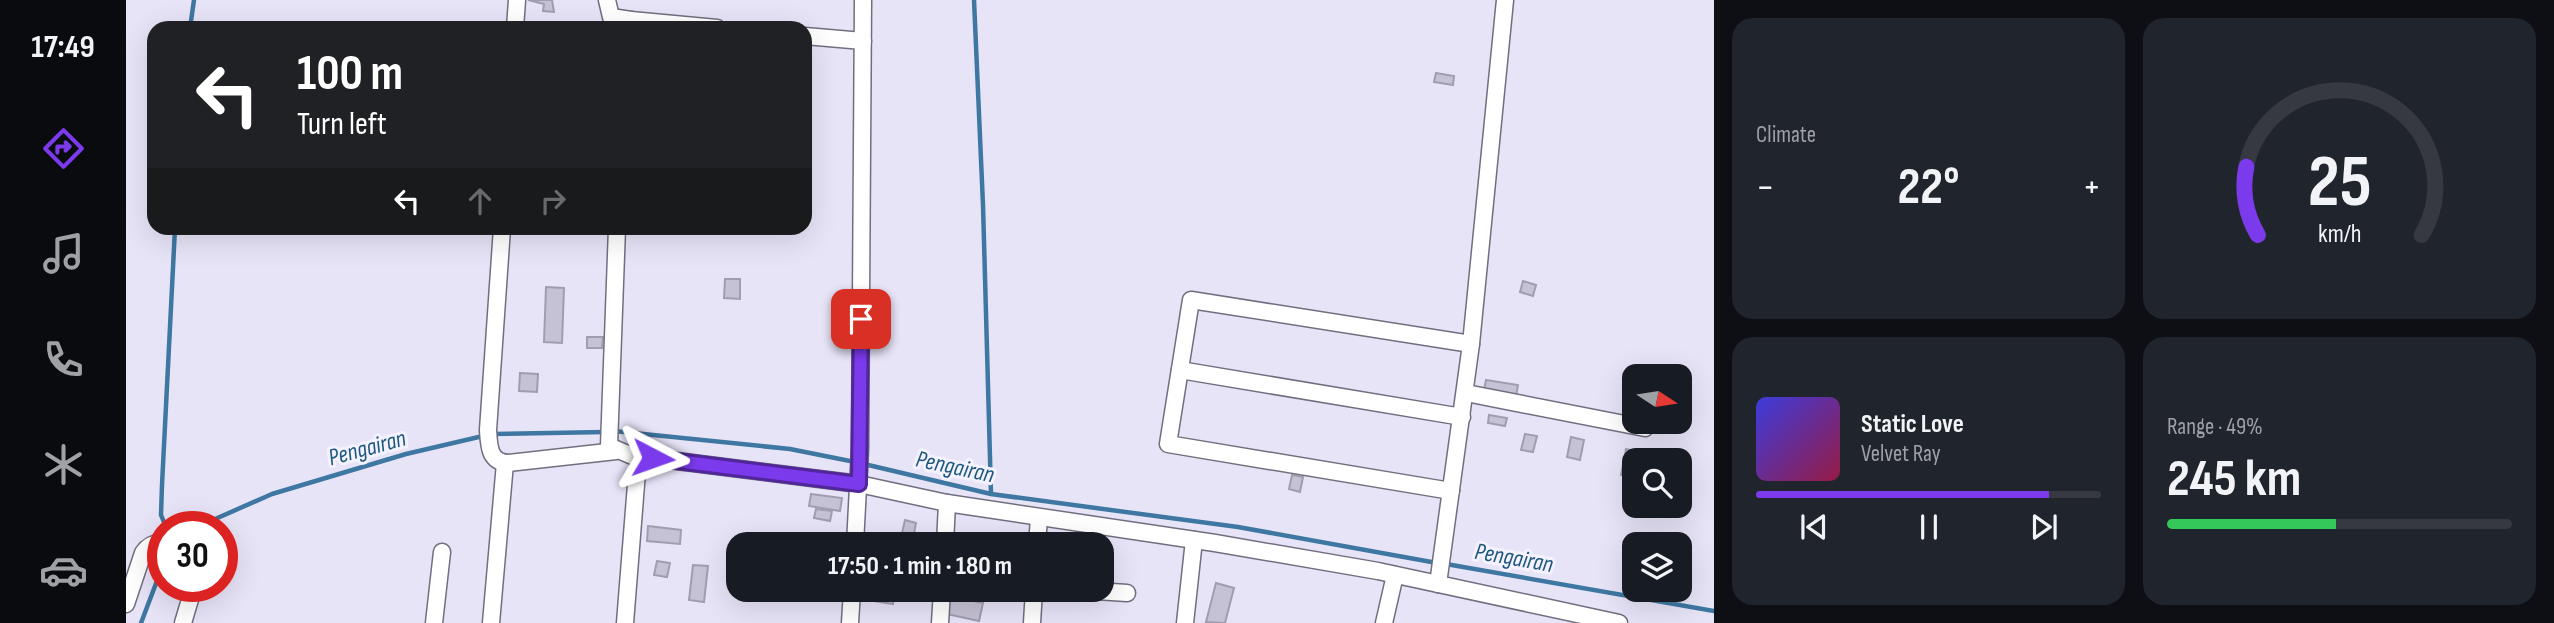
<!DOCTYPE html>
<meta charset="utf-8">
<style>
:root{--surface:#171b24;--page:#20242c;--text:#f1f3f6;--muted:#9ea1a6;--line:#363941;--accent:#7c3aed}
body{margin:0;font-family:"Sofia Sans Condensed",sans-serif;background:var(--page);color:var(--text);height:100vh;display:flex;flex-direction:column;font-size:26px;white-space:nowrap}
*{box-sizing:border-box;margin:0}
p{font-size:23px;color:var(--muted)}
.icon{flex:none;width:38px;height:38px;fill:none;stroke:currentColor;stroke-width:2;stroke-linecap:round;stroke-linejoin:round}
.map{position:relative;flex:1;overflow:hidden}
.panel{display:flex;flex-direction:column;gap:18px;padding:18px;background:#0d0f14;width:840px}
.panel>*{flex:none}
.guide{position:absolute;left:21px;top:21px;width:665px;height:214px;border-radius:21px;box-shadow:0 7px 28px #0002;background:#202124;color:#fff;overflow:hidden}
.needle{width:46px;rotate:102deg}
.buttons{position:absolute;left:1496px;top:364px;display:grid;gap:14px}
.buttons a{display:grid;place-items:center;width:70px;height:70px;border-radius:14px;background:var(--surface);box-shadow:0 7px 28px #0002;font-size:35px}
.speed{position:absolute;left:21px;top:511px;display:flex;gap:14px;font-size:35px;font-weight:700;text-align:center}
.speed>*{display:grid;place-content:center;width:91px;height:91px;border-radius:50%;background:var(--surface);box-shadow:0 7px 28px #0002;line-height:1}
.speed .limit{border:10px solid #d22;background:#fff;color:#111}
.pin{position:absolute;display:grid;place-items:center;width:60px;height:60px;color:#fff;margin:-30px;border-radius:14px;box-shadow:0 4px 10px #0006}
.me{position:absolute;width:77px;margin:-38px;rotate:94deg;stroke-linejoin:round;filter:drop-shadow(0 0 5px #0008)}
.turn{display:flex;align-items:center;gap:24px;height:147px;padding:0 35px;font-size:32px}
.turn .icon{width:91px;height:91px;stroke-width:2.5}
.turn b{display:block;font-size:49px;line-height:60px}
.lanes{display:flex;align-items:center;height:66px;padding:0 35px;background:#0003;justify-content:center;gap:35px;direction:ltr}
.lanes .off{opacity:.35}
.big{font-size:52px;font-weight:700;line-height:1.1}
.panel .widget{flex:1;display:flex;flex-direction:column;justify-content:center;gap:10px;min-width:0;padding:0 24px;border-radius:21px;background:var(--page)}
.panel .dial{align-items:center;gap:0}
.dial svg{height:182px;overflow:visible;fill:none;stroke:var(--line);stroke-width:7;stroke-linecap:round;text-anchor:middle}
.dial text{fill:var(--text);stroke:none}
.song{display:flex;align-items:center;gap:21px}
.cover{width:84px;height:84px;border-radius:10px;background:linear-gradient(135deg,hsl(240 70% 55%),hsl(340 70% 35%))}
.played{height:7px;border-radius:4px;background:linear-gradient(90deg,var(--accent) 85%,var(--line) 85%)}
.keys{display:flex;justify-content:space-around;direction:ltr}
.heat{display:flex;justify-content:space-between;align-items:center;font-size:38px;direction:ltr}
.charge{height:10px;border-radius:5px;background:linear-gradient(90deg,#34c759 49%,var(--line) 0)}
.panel .tiles{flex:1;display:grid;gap:18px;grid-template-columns:repeat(2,1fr)}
.trip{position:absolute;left:600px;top:532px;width:388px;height:70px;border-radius:21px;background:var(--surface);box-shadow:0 7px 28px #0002;font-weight:700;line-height:70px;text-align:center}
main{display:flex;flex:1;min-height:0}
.tabs{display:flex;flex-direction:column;width:126px;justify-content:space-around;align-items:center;background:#090b0e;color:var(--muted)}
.tabs .icon{width:49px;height:49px}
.tabs .selected{color:var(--accent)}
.tabs b{font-size:32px;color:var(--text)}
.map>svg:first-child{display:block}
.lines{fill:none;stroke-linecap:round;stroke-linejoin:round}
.stream{stroke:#3e77a1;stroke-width:4.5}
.building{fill:#c6c2d5;stroke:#a19db0;stroke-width:2}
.minor-casing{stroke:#716e7f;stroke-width:19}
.minor{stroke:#fff;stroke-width:16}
.route-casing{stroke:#51269a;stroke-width:18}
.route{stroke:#7c3aed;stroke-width:12}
.labels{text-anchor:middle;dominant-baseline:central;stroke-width:6;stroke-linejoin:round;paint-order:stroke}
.water-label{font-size:24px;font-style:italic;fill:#1d587f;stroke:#f5f2ff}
</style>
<main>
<nav class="tabs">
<b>17:49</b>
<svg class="icon selected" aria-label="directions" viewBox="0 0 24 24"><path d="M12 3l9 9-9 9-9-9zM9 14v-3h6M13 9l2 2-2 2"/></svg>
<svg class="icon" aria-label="music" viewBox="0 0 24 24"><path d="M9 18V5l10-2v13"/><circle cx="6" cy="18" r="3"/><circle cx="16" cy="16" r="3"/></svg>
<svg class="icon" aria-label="phone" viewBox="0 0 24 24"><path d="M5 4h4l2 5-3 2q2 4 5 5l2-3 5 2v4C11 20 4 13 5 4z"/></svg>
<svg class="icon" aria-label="climate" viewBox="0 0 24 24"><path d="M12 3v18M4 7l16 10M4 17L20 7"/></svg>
<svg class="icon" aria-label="car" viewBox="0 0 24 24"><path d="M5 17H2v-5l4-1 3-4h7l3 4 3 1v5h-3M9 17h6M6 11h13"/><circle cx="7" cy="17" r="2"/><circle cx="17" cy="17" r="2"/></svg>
</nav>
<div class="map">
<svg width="1588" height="623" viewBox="0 0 1588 623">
<rect width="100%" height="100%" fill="#e8e4f8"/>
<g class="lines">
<g class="stream">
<path d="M848,0L857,205L865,494"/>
<path d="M64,28L68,0"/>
<path d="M488,431L664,449L729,462"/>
<path d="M366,434L479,432"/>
<path d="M738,464L865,494L1112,527L1311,563"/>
<path d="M40,527L35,515L36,485L49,228"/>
<path d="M71,527L146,494L280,454L357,436"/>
<path d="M1320,564L1588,611"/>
<path d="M15,623L37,565"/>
</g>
</g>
<g class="building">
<path d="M402,0H426L428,12L417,11L418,4Z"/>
<path d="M1310,73L1328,76L1327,85L1308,82Z"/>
<path d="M599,279H614V299L598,298Z"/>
<path d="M1397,281L1410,285L1407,296L1394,292Z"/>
<path d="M420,287L438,288L436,343L418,342Z"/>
<path d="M461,337H477L476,348H461Z"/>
<path d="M394,373L412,374L411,392L393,391Z"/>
<path d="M1360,380L1392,385L1389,401L1357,395Z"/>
<path d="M1363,415L1381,418L1379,426L1362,423Z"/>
<path d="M1399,434L1411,436L1407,452L1395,450Z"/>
<path d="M1445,437L1458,440L1454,460L1441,457Z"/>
<path d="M1500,449L1510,451L1505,477L1495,475Z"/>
<path d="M1166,475L1177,477L1174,492L1163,489Z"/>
<path d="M685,494L716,498L714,511L683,506Z"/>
<path d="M690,509L706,511L704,521L688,518Z"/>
<path d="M779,520L790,523L786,544L774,542Z"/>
<path d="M522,526L555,530L554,544L521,541Z"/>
<path d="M531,561L544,563L541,577L528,575Z"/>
<path d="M567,565L582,566L578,602L563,600Z"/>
<path d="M1090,583L1108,588L1099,623L1080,622Z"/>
<path d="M743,590H769L767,604L741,600Z"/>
<path d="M825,596L857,603L853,621L821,614Z"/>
</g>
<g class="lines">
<g class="minor-casing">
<g id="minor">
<path d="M481,0L485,17L505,20V28"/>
<path d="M505,20L591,28"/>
<path d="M389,28L391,0"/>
<path d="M679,36L737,41"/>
<path d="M376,228L362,430C363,446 363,462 382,463L490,451"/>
<path d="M491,228L483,446L518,461"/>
<path d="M1054,370L1336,417"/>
<path d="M1340,393L1519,428"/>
<path d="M1325,491L1042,444L1065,300L1345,344"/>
<path d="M729,544L734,449L737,0"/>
<path d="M819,544L821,503"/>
<path d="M911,544L913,518"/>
<path d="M1312,584L1345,344L1379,0"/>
<path d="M955,590L1001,593"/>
<path d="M0,604L17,553C22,546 27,542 37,544"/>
<path d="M57,623L68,586"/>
<path d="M308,623L316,552"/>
<path d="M365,623L379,463"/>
<path d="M499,623L511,472L518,461L527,458L733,484L821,503L1089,543L1252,571L1493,623"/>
<path d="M724,623L726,590"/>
<path d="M814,623L816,590"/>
<path d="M906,623L908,590"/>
<path d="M1059,623L1068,540"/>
<path d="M1258,623L1269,575"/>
</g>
</g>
<use href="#minor" class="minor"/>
</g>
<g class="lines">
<g class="route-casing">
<path id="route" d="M527,458L733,484L735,319"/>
</g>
<use href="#route" class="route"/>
</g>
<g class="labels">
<g class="water-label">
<text transform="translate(241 448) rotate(-15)">Pengairan</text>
<text transform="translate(829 467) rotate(12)">Pengairan</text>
<text transform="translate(1388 558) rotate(10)">Pengairan</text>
</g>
</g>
</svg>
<div class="buttons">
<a><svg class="needle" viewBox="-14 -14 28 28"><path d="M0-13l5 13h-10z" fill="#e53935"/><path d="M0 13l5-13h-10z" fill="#9ea1a6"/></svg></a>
<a><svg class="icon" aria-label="search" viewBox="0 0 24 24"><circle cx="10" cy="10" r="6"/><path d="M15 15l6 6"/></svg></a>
<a><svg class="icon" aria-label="layers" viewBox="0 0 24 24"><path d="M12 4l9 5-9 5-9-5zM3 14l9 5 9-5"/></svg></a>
</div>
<div class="speed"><div class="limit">30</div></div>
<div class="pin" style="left:735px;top:319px;background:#d93025"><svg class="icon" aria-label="arrive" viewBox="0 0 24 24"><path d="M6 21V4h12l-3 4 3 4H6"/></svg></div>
<svg class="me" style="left:527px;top:458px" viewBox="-20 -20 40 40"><path d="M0-17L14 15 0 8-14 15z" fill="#7c3aed" stroke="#fff" stroke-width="4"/></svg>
<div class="trip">17:50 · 1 min · 180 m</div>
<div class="guide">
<div class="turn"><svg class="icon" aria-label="left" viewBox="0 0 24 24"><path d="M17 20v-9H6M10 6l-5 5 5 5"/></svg><div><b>100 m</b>Turn left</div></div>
<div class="lanes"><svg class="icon" aria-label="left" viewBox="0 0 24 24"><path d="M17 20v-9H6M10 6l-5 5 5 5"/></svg><svg class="icon off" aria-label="ahead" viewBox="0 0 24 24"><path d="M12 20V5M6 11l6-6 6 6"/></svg><svg class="icon off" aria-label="right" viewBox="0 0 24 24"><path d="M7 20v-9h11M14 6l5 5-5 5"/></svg></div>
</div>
</div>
<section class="panel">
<div class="tiles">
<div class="widget"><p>Climate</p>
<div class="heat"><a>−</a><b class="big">22°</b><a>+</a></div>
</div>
<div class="widget dial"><svg viewBox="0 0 100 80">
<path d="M14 69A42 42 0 1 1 86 69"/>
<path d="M14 69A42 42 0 0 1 9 39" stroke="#7c3aed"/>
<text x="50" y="56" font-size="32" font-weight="700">25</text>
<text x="50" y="72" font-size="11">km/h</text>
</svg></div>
<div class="widget">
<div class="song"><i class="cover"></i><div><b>Static Love</b><p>Velvet Ray</p></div></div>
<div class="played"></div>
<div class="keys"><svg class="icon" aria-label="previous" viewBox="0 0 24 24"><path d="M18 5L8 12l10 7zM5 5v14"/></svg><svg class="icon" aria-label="pause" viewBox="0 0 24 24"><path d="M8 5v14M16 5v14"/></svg><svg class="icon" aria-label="next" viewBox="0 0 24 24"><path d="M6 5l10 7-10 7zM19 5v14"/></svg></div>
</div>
<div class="widget"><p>Range · 49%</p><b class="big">245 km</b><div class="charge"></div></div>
</div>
</section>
</main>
